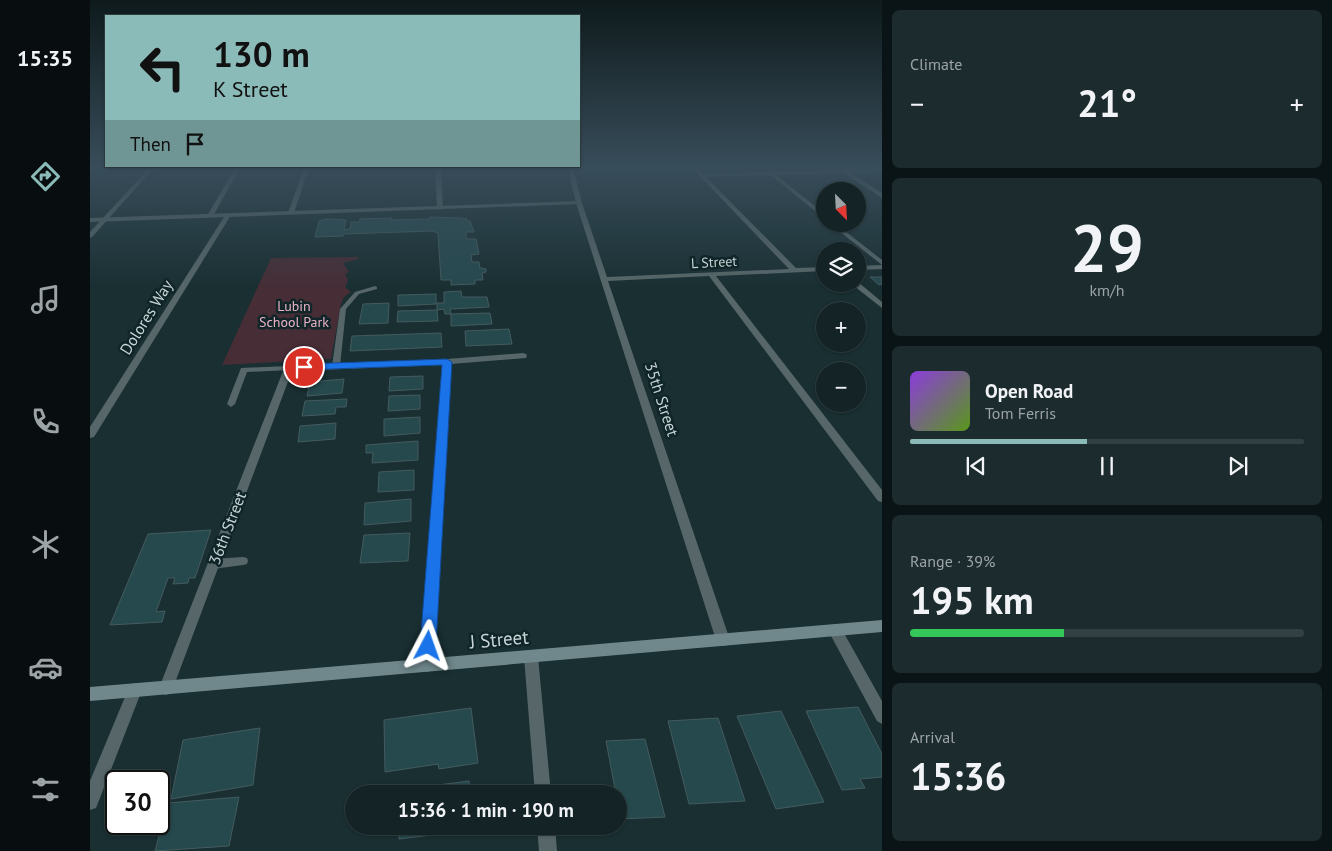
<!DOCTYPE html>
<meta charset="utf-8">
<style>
:root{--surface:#132326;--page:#1c2b2e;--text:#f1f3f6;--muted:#9da4a7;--line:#324043;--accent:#8bbbb9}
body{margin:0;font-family:"PT Sans",sans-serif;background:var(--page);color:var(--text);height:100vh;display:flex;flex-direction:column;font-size:19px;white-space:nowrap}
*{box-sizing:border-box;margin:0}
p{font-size:16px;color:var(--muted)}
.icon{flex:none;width:28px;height:28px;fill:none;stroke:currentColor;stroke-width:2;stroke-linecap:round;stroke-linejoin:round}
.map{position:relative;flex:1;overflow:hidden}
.details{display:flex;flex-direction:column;gap:10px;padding:10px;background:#0a1315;width:450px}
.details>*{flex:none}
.hud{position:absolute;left:15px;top:15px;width:475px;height:152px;border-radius:0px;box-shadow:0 1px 4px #0004,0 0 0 1px var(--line);background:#8bbbb9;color:#111;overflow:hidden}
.needle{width:32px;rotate:156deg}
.controls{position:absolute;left:726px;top:182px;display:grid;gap:10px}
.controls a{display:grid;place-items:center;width:50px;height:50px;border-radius:50%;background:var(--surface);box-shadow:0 1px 4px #0004,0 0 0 1px var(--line);font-size:25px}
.speed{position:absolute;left:15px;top:770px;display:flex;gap:10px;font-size:25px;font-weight:700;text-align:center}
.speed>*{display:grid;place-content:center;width:65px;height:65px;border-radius:50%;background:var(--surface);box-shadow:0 1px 4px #0004,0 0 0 1px var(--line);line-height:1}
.speed .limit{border:2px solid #111;border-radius:8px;background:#fff;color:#111}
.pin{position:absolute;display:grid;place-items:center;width:42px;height:42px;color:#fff;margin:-21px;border:2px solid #fff;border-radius:50%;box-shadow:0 1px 5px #0007}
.me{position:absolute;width:55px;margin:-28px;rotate:4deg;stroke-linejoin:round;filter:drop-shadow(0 0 4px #0008)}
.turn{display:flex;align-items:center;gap:18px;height:105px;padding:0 25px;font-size:22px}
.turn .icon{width:65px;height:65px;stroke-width:2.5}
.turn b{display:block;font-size:35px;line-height:42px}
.then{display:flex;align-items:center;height:48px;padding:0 25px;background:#0003;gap:10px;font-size:19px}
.big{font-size:38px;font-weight:700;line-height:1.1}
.details .card{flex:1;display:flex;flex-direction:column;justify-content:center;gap:8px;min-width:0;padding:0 18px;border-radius:8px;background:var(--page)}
.details .dial{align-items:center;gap:0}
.dial b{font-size:65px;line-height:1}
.song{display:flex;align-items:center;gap:15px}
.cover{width:60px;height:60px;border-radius:8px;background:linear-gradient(135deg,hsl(270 70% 55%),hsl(90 70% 35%))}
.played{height:5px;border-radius:2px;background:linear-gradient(90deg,var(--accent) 45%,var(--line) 45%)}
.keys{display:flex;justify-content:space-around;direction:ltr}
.heat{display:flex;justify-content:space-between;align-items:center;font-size:28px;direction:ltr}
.charge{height:8px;border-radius:4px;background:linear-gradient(90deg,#34c759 39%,var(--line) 0)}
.trip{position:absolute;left:255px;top:785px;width:282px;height:50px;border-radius:25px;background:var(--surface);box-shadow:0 1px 4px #0004,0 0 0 1px var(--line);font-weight:700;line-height:50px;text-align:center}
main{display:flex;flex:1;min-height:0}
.tabs{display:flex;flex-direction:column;width:90px;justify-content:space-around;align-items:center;background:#080e0f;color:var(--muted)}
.tabs .icon{width:35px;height:35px}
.tabs .current{color:var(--accent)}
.tabs b{font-size:22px;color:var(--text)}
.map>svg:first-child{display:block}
.green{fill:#462d36}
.building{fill:#26494e;stroke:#445b5e}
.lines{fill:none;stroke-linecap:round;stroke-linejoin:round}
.service{fill:#576769;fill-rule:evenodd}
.minor{fill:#576769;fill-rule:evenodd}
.tertiary{fill:#576769;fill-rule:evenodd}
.secondary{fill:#70888c;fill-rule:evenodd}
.route{fill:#1a73e8;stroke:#114b97}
.labels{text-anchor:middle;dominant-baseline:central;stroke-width:5;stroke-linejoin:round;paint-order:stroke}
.far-street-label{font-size:14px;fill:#c7d4d6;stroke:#0f2528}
.far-park-label{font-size:14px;fill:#ecb2c6;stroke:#0f2528}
.street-label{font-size:16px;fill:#c7d4d6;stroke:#0f2528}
.near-street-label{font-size:19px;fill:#c7d4d6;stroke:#0f2528}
</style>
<main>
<nav class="tabs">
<b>15:35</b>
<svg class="icon current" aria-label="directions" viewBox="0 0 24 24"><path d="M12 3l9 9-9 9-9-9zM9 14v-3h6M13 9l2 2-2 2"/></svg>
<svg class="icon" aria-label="music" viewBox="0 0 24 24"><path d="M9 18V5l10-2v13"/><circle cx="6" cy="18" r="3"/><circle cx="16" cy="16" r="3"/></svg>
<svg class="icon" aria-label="phone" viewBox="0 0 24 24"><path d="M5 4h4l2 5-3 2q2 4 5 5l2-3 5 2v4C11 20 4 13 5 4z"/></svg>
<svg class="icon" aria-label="climate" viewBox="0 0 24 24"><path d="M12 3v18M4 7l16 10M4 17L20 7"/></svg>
<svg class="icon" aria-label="car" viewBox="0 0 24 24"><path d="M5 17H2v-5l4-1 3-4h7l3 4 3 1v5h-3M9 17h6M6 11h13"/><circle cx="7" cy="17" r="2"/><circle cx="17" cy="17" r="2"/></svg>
<svg class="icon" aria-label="filters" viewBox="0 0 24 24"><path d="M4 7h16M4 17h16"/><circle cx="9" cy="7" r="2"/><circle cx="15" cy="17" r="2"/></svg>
</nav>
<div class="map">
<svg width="792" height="851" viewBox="0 0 792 851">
<rect width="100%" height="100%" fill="#192f32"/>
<path class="green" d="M269,257V259L253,263L259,272L255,274L258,280L255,287L261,292L254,297L251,304L241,359L132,365L181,258Z"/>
<g class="building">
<path d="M340,217L371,218L377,219L376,221H380L384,232H376V239H386L389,254L381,255L382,262H389L390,268L396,269V272L392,273L393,280H385V284L361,285V280H351L348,233L342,231L254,234L253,236L225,237L229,221L236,219L256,220L254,230L260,229L261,222H269L270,219L302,218L301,220L339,219Z"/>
<path d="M780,277H792V284L789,285Z"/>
<path d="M371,291L372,297H397L399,307L360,309L361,314H355L354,309L347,310V303H354V292Z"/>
<path d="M346,294V304L308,306V295Z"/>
<path d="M299,303L298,323L269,324L273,304Z"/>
<path d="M347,310L348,321L307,322L308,311Z"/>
<path d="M400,313L402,324L361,326V314Z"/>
<path d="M419,329L422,344L376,346L375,331Z"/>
<path d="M351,333L352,347L260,351L262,336Z"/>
<path d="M333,376V389L299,391L300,377Z"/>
<path d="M254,379L252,393L217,396L220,382Z"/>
<path d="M330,395V409L298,411L299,396Z"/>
<path d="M257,399L256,407H246L245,414L212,416L215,401Z"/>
<path d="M330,417V433L294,436V419Z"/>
<path d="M246,423L245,439L208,442L210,426Z"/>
<path d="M328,441V460L282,463L283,453H276V445Z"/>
<path d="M324,470V490L288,492L289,472Z"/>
<path d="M321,499V521L274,525L275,503Z"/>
<path d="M121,530L105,578H99L98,583L83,584L85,578H78L66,612L75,611L72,622L20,625L58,534Z"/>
<path d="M320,533L318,561L270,563L274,535Z"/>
<path d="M768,707L792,754V777L770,779L775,788L752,790L716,711Z"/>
<path d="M381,708L388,763L349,769L348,764L295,772L294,720Z"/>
<path d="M691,711L734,802L686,809L647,716Z"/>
<path d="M628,718L655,801L599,804L578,721Z"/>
<path d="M170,728L163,785L81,799L93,740Z"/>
<path d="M555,739L575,817L531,819L529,794H526L516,741Z"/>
<path d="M379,781L380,794H309V790Z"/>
<path d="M149,797L139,846L65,851L78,803Z"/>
<path d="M309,826H383V830L309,839Z"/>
</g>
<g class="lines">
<g class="service">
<path d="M145,168H150L123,216L118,217L117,216Z"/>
<path d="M672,168H677L735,214V219Z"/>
<path d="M740,224H746L792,260V265Z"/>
<path d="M285,286L287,287V289L269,294L256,309L250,366L249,368H243L242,366L250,309L265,292Z"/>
<path d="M198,366H201L202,368L201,370L157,372L145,404L141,407L137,404L151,368Z"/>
<path d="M153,557L157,558L158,561L157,564L153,565L123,569L119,567L118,564L119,561L123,559Z"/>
</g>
<g class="minor">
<path d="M59,168H64L2,237L0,238V232Z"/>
<path d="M214,168H219L204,213L199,214L198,213Z"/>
<path d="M345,168H351L353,208L350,210L347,208Z"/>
<path d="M478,168H483L492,203L517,277L699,269L602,168H607L613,174L792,168V172L761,173L792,193V198L754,173L616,177L706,268L735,267V271L626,276L792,490V502L788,501L619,276L518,281L640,640L638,645L633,646L628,645L626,640L486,203Z"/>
<path d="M136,214L141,215L4,437L0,438V427Z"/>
<path d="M792,265V269L768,270V266Z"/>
<path d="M768,282L792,302V308L764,286L763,284H768Z"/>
<path d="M433,353L436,354L437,356L436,358L361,364L344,665L342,670L337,672L332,670L330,665L352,365L202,371L83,688L81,693L76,695L71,693L69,688L195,366L357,359Z"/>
<path d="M745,624L750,626L792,701V724L787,721L740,634L738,630L740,626Z"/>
<path d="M441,650L446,652L448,657L461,794H445L434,657L436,652Z"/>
<path d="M45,683L50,685L52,690L6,808L0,810V781L40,685Z"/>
<path d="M447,826H465L467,851H449Z"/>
</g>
<path class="tertiary" d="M489,201L491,202V204L0,222V218Z"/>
<path class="secondary" d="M792,620V632L0,701V687Z"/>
</g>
<linearGradient id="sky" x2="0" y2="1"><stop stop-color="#0e1a1c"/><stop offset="0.58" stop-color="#384d5a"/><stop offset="1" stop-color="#384d5a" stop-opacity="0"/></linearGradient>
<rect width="792" height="288" fill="url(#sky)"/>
<path class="route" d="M357,359L362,362L346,646L344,651L338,654L332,651L330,646L352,365L214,370L209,367L214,364Z"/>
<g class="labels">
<g class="far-street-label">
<text transform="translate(624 262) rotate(-3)">L Street</text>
</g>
<g class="far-park-label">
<text x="204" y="306">Lubin<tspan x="204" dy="16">School Park</tspan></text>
</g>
<g class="street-label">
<text transform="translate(56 317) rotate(-58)">Dolores Way</text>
<text transform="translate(572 399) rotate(72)">35th Street</text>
<text transform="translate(137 528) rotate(-69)">36th Street</text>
</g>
<g class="near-street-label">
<text transform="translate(409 639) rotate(-5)">J Street</text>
</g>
</g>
</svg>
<div class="controls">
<a><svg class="needle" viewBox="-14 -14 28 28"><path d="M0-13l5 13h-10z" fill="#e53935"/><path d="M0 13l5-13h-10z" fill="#9da4a7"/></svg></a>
<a><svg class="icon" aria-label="layers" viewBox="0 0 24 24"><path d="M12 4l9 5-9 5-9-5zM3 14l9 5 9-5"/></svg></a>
<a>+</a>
<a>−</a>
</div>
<div class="speed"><div class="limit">30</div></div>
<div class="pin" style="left:214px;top:367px;background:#d93025"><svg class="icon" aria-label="arrive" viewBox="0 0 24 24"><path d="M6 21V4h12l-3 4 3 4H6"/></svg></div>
<svg class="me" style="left:338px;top:646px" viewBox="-20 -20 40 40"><path d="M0-17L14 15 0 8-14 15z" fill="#1a73e8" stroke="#fff" stroke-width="4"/></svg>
<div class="trip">15:36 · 1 min · 190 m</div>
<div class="hud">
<div class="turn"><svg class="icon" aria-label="left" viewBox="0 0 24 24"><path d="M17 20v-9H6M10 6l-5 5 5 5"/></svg><div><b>130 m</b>K Street</div></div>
<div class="then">Then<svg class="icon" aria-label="arrive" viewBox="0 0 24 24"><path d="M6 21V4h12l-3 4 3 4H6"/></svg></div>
</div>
</div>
<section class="details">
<div class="card"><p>Climate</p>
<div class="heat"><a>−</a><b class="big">21°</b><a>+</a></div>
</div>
<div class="card dial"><b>29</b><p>km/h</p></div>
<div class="card">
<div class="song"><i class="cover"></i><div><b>Open Road</b><p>Tom Ferris</p></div></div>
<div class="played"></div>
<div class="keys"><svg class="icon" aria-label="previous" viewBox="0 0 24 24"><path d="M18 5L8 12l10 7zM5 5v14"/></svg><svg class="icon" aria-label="pause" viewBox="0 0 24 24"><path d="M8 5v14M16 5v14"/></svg><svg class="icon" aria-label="next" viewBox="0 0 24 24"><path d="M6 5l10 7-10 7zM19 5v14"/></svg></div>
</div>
<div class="card"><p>Range · 39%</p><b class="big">195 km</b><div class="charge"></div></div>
<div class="card"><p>Arrival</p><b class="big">15:36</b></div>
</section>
</main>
